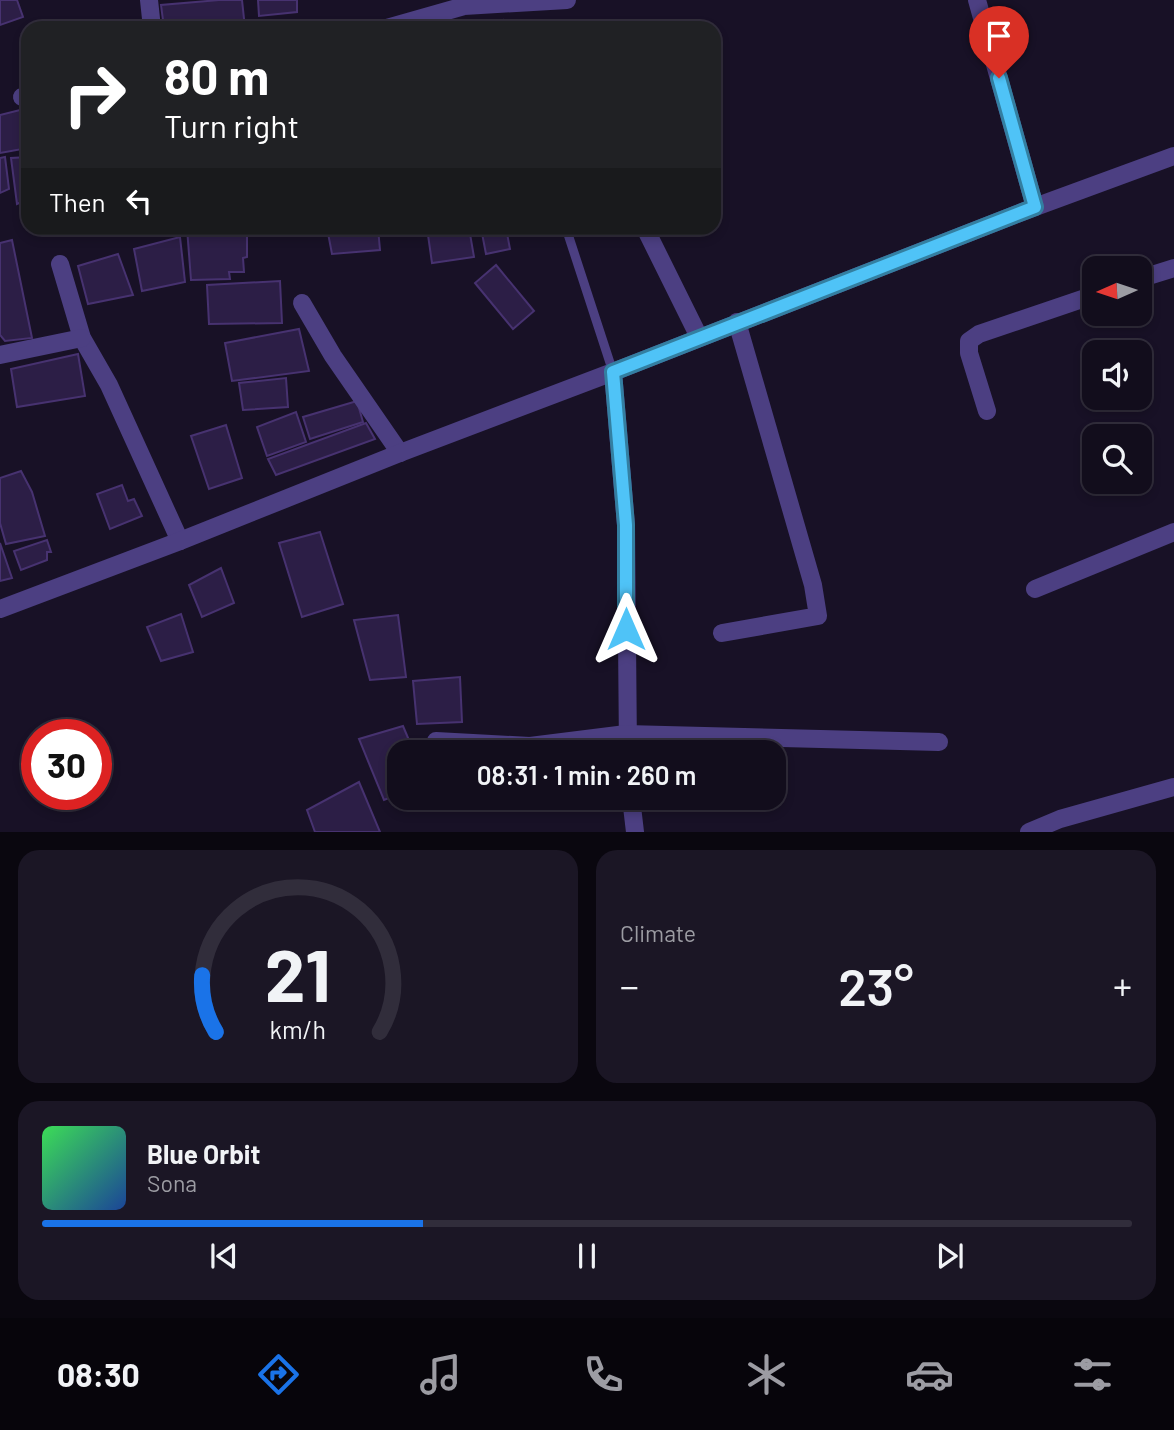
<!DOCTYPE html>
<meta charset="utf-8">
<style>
:root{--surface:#120d1c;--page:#1b1625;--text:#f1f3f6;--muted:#9c9ca3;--line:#312d3b;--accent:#1a73e8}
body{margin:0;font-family:Barlow,sans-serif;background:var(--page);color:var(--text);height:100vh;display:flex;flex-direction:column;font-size:26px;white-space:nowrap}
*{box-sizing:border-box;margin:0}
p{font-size:23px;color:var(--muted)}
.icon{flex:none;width:38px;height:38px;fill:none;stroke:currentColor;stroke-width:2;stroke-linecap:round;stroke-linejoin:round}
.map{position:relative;height:832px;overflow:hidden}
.details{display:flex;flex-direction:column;gap:18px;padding:18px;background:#0a070f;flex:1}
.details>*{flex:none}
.banner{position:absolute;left:21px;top:21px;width:700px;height:214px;border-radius:21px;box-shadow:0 4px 10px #0003,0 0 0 2px var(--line);background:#202124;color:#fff;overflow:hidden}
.needle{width:46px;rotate:267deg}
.controls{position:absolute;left:1082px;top:256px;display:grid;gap:14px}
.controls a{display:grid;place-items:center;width:70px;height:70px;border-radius:14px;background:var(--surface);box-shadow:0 4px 10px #0003,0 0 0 2px var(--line);font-size:35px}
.speed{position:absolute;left:21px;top:719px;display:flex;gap:14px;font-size:35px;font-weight:700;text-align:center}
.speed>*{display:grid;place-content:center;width:91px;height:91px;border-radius:50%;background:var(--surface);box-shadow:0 4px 10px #0003,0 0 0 2px var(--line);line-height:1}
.speed .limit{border:10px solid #d22;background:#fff;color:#111}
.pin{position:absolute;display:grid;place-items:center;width:60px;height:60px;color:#fff;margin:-72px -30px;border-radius:50% 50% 50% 0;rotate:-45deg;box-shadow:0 0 7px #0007}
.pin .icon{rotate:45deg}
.me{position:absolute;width:77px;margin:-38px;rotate:0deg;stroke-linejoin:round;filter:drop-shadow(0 0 5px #0008)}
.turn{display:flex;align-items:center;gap:24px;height:147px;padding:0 28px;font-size:32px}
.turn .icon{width:91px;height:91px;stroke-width:2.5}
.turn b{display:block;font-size:49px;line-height:60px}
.then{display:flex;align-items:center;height:66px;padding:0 28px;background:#0003;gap:14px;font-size:26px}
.big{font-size:52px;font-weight:600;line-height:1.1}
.details .widget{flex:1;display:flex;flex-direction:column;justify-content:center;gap:10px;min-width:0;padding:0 24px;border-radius:21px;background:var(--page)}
.details .dial{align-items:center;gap:0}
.dial svg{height:182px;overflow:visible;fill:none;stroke:var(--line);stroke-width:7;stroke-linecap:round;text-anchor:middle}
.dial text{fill:var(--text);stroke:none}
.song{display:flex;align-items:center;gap:21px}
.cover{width:84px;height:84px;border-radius:10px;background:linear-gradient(135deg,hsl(130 70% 55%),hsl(220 70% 35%))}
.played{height:7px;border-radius:4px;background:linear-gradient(90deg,var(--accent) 35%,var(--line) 35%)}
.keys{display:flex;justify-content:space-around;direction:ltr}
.heat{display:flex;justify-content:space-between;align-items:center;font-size:38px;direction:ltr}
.details .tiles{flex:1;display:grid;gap:18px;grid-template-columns:1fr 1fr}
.widget:last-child{grid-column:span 2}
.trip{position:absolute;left:387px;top:740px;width:399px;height:70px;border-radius:21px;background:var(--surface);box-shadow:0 4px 10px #0003,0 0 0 2px var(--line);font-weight:600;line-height:70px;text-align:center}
.tab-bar{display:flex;height:112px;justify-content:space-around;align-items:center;background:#07050b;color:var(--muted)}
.tab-bar .icon{width:49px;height:49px}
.tab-bar .selected{color:var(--accent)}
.tab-bar b{font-size:32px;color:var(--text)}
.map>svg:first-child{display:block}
.building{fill:#2c1e46;stroke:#473270;stroke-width:2}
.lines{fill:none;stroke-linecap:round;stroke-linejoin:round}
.lane{stroke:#4c3f82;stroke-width:9}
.street{stroke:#4c3f82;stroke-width:18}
.route-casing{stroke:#337fa1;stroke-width:18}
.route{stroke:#4fc3f7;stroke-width:12}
</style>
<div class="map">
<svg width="1174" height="832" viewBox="0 0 1174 832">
<rect width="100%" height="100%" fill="#181126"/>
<g class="building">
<path d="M0,0H17L23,17L0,25Z"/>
<path d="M219,0H242L245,28H164L161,5Z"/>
<path d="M258,0H297V12L259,16Z"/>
<path d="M503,20L504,28H474V27Z"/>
<path d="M28,108V148L0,153V115Z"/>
<path d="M5,157L9,189L0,193V158Z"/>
<path d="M28,157V199L17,204L11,158Z"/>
<path d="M135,228H177V231L134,235Z"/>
<path d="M187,228H234V233L247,232V257L243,258L244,272H229L230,279L191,280Z"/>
<path d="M327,228H378L380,250L332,254Z"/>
<path d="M427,228H469L474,257L432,263Z"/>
<path d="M481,228H506L510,249L486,254Z"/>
<path d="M180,237L185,282L142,291L134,249Z"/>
<path d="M12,240L32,338L5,341L0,335V243Z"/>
<path d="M118,254L133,295L88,304L78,266Z"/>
<path d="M496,265L534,311L513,329L475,283Z"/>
<path d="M280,281L282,323L209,324L207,285Z"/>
<path d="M299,329L309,371L232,381L225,343Z"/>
<path d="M78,354L85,396L17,407L11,369Z"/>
<path d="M286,378L288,407L243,410L239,383Z"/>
<path d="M357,401L363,422L310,439L303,417Z"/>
<path d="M296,412L306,442L267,456L257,427Z"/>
<path d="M366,423L375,439L276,475L268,459Z"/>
<path d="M226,425L242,478L209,489L191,436Z"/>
<path d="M21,471L32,492L45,536L6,544L0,523V478Z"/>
<path d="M122,485L128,501L134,499L142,516L110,529L97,494Z"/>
<path d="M320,532L343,604L302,617L279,543Z"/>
<path d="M47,540L51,552H47V560L21,570L14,551Z"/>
<path d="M0,543L12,578L0,581Z"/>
<path d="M221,568L234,603L202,617L189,585Z"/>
<path d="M181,614L193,652L161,661L147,627Z"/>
<path d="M398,615L406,677L370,680L354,620Z"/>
<path d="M460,677L462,722L417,724L413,681Z"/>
<path d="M403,726L414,752H399V794L384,800L359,739Z"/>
<path d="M359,782L380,832H315L307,810Z"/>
</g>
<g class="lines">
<path class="lane" d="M566,228L613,372"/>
<g class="street">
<path d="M149,0L152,28"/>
<path d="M977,0L1035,207"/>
<path d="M387,28L464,6L567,0"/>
<path d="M22,97L28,96"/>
<path d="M645,228L699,337"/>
<path d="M60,264L82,338L109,385L180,541"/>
<path d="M1139,279L1174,268"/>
<path d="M302,303L333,356L400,453"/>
<path d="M0,355L82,338"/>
<path d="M613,372L626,525L628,752"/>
<path d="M987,411L969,353V341L979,334L1094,295"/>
<path d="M1035,589L1174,532"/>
<path d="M0,609L180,541L400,453L613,372L1035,207L1174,156"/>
<path d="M722,633L818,616L813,585L737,322"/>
<path d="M436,741L530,746L626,734L939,742"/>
<path d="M631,798L635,832"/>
<path d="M1029,832L1060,819L1174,787"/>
</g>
</g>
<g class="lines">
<g class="route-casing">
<path id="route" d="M626,629V525L613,372L1035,207L999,78"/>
</g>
<use href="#route" class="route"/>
</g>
</svg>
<div class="controls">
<a><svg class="needle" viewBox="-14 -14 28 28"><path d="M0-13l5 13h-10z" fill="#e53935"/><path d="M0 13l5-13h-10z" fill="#9c9ca3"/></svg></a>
<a><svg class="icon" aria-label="sound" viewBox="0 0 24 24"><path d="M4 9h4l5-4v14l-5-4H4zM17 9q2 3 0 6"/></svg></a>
<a><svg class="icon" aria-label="search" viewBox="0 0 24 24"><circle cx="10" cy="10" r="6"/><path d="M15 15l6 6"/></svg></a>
</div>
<div class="speed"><div class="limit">30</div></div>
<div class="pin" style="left:999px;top:78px;background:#d93025"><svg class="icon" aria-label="arrive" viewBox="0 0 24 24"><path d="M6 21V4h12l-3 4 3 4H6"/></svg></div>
<svg class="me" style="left:626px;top:629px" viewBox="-20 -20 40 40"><path d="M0-17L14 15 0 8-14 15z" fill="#4fc3f7" stroke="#fff" stroke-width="4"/></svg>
<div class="trip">08:31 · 1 min · 260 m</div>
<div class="banner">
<div class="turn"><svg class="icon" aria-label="right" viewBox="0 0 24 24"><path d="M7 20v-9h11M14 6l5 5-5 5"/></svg><div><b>80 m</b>Turn right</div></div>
<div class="then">Then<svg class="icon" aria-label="left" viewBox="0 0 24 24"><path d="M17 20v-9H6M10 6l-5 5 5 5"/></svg></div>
</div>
</div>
<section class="details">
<div class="tiles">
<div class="widget dial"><svg viewBox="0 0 100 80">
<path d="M14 69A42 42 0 1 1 86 69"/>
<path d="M14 69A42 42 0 0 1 8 44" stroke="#1a73e8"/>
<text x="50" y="56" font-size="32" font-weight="700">21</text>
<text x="50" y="72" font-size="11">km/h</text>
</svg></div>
<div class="widget"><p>Climate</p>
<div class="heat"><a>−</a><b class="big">23°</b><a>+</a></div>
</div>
<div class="widget">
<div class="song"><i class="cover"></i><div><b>Blue Orbit</b><p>Sona</p></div></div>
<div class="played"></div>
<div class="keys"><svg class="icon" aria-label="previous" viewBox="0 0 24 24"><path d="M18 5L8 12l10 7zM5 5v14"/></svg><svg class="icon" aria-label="pause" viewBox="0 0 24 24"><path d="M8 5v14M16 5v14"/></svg><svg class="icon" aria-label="next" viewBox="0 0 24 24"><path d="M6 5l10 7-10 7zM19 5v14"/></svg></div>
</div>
</div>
</section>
<nav class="tab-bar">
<b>08:30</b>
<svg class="icon selected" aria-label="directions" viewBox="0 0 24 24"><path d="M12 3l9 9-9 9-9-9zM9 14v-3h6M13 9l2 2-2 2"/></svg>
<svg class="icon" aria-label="music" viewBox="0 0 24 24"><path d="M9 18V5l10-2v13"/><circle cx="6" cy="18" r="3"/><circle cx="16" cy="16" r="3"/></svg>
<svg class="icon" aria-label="phone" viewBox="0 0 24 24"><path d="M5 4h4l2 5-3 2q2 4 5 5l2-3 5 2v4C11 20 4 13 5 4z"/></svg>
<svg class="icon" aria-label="climate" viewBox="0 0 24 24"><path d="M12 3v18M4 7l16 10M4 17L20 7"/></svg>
<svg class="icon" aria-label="car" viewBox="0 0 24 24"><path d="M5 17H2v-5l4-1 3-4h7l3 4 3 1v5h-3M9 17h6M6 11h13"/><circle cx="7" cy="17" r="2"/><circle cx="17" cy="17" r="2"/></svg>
<svg class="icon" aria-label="filters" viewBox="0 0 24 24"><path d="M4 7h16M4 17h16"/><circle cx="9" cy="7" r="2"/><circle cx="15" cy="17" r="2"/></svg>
</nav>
